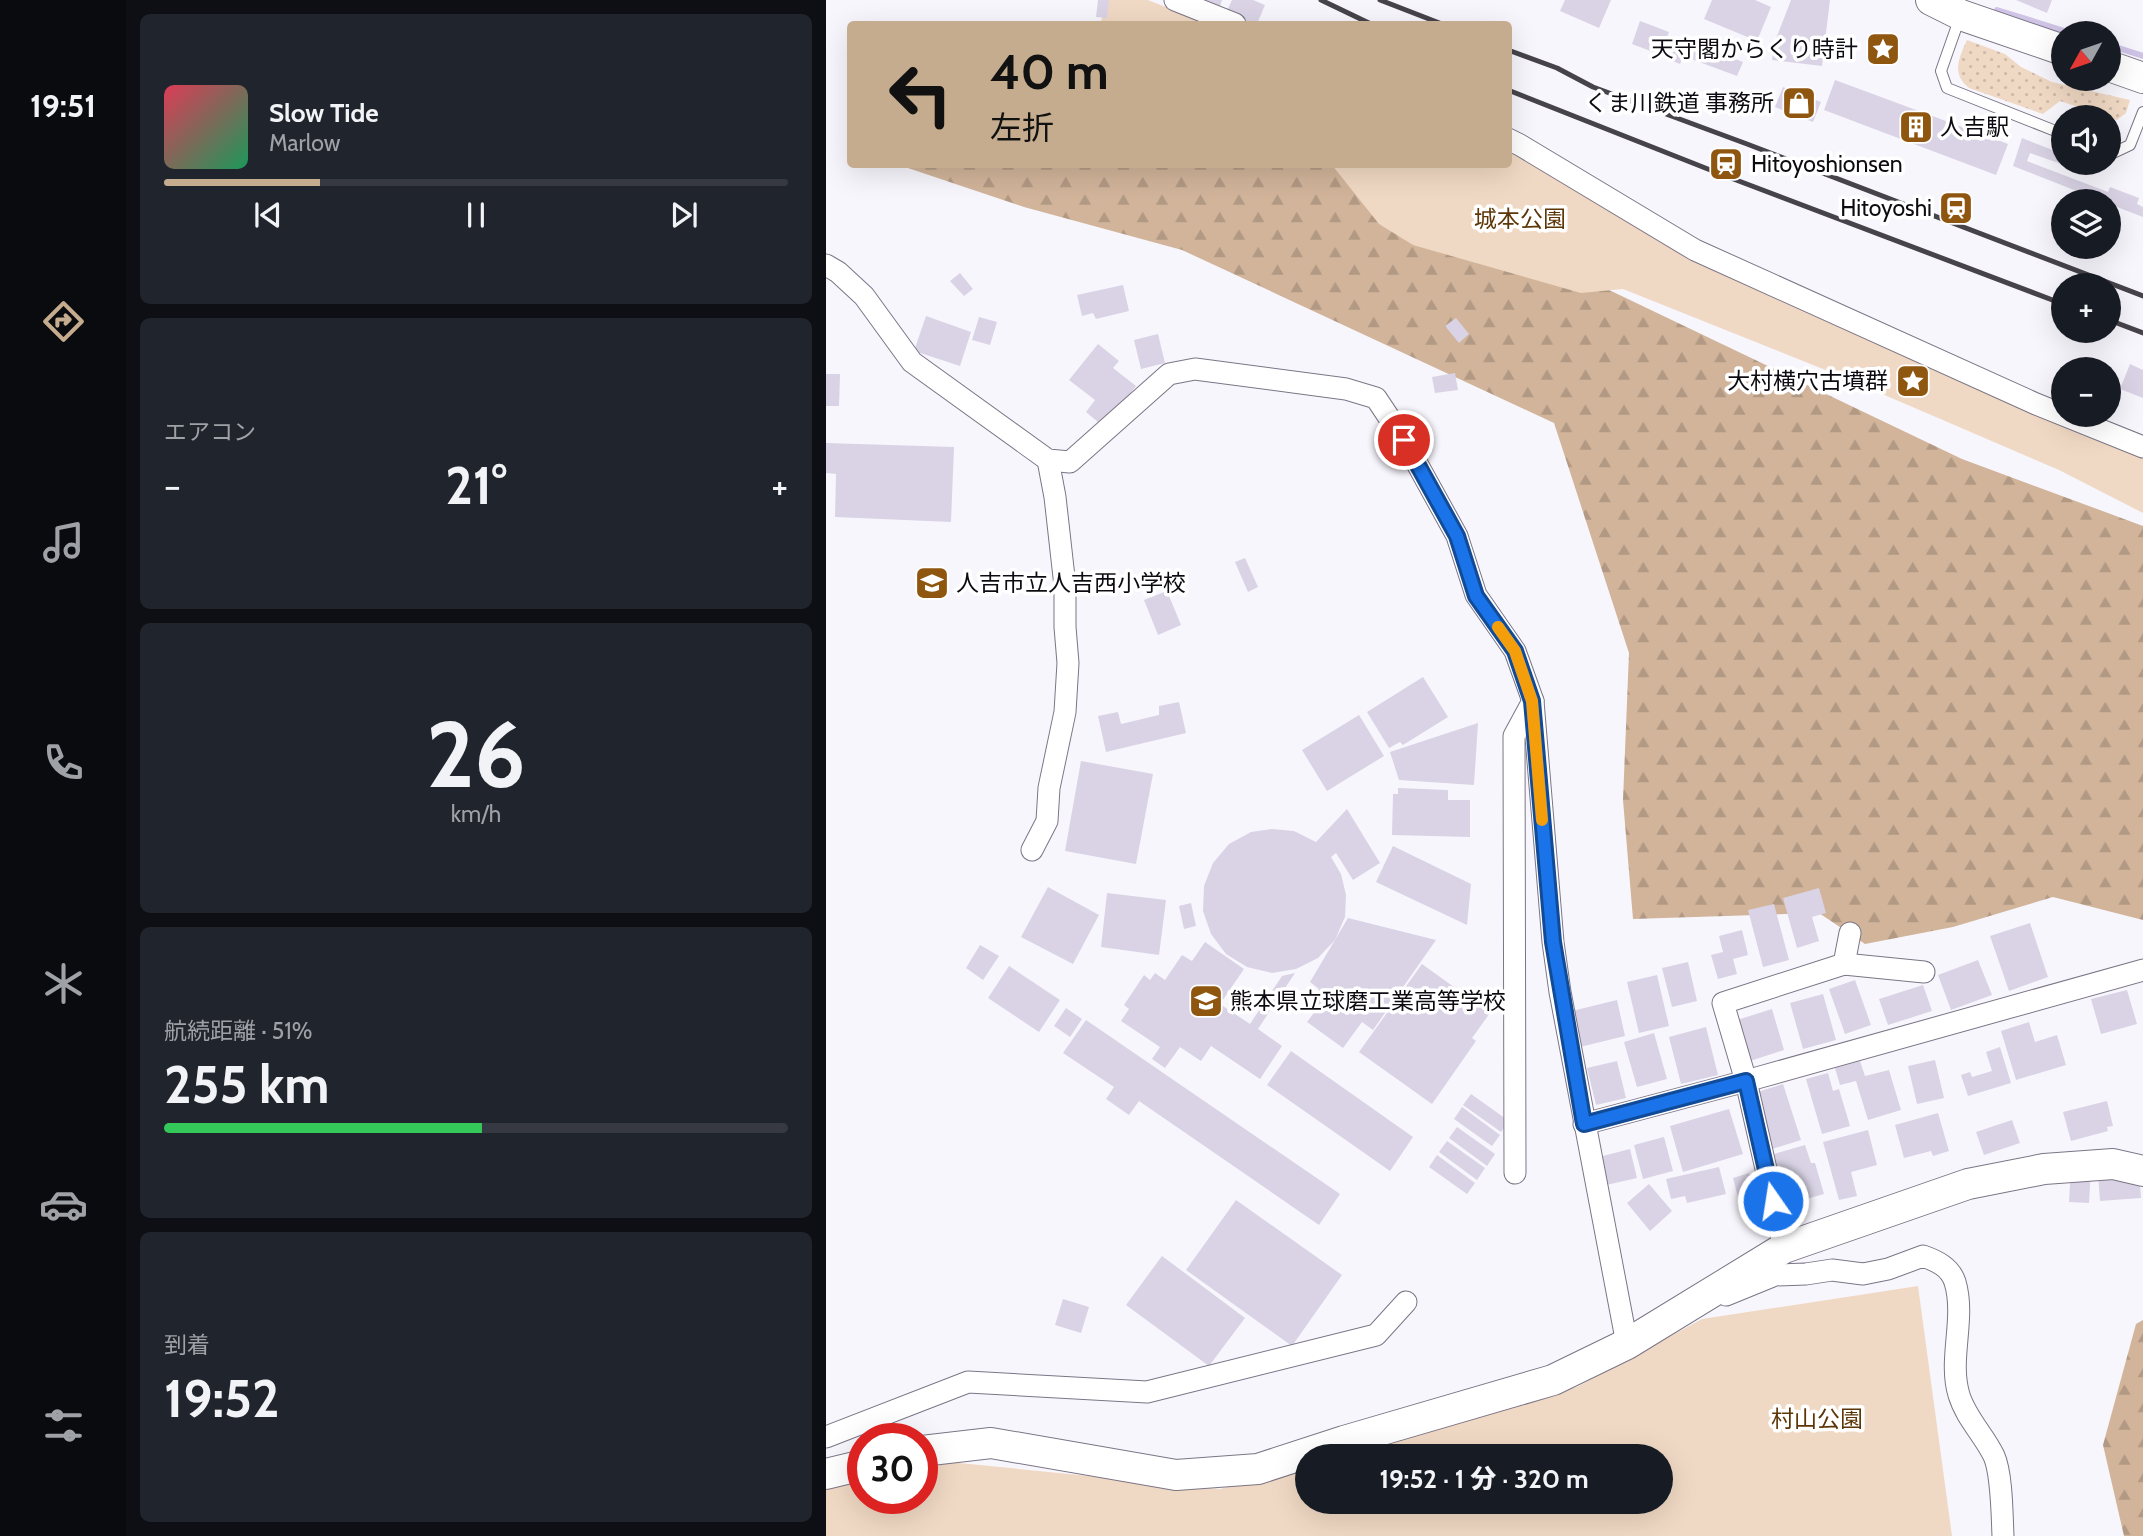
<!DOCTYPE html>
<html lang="ja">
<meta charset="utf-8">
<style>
:root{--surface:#171b24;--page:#20242c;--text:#f1f3f6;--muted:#9ea1a6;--line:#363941;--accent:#c5ac8e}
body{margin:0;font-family:Cabin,"Noto Sans JP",sans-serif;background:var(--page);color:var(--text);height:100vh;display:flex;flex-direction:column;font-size:26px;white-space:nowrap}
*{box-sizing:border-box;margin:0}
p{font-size:23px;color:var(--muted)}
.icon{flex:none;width:38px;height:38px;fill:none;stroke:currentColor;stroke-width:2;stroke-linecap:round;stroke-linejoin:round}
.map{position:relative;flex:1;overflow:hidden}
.drawer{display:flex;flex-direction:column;gap:14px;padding:14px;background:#0d0f14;width:700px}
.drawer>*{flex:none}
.hud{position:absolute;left:21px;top:21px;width:665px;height:147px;border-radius:7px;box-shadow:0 7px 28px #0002;background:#c5ac8e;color:#111;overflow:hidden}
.needle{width:46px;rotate:230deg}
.controls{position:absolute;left:1225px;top:21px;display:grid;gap:14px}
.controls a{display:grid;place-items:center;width:70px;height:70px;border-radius:50%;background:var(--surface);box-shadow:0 7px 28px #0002;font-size:35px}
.speed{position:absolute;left:21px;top:1423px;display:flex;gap:14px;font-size:35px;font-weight:700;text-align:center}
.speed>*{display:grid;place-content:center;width:91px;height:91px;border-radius:50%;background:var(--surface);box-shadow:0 7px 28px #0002;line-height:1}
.speed .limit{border:10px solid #d22;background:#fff;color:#111}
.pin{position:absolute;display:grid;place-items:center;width:60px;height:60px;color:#fff;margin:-30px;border:4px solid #fff;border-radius:50%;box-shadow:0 2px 7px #0007}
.me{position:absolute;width:77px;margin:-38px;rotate:347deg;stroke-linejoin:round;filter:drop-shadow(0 0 5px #0008)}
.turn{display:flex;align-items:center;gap:24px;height:147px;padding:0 28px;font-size:32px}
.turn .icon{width:91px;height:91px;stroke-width:2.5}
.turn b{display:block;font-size:49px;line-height:60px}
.big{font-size:52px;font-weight:800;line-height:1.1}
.drawer .widget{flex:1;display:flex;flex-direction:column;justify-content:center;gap:10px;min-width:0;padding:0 24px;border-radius:10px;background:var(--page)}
.drawer .dial{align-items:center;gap:0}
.dial b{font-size:91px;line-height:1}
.song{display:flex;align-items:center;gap:21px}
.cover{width:84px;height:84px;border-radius:10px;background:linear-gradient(135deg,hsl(350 70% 55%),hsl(150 70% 35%))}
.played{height:7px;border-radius:4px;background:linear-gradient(90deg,var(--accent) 25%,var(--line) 25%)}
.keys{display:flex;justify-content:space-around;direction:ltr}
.heat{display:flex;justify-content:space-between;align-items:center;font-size:38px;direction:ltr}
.charge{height:10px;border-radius:5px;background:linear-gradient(90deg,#34c759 51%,var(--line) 0)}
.trip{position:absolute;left:469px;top:1444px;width:378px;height:70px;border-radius:35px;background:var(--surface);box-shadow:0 7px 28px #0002;font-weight:800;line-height:70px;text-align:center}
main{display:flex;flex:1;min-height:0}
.tabs{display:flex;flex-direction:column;width:126px;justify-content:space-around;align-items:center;background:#090b0e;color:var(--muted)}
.tabs .icon{width:49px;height:49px}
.tabs .on{color:var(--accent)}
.tabs b{font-size:32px;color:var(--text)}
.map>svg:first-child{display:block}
.grass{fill:url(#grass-dots)}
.forest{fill:url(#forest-firs)}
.park{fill:#f0d9c4}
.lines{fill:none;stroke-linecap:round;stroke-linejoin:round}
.stream{stroke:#cfc4e6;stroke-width:6}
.building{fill:#d9d3e5}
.lane-casing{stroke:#7b7586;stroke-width:12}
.street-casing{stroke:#7b7586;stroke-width:23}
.secondary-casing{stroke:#7b7586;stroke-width:32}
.lane{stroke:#fff;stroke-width:10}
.street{stroke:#fff;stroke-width:21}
.secondary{stroke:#fff;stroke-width:30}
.rail{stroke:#46444a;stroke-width:5}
.route-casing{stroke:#114b97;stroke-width:18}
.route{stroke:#1a73e8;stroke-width:12}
.slow{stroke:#f59e0b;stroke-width:12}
.labels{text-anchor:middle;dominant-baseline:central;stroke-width:7;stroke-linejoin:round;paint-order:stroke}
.poi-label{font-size:23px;fill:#0d0b11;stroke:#fff;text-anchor:end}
.park-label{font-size:23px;fill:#5c3607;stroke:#fff}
</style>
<main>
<nav class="tabs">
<b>19:51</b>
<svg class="icon on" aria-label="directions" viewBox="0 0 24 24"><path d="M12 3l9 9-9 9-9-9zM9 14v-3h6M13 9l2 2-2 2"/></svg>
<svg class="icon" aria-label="music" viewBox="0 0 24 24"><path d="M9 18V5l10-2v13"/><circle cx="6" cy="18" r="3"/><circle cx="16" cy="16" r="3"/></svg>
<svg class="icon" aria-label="phone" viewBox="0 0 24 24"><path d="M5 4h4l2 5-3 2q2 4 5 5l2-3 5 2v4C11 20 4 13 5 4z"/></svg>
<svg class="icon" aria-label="climate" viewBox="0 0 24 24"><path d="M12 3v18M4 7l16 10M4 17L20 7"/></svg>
<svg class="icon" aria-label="car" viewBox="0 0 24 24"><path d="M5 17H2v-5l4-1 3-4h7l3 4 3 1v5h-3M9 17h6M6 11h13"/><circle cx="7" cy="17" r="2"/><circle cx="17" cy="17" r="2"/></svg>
<svg class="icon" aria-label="filters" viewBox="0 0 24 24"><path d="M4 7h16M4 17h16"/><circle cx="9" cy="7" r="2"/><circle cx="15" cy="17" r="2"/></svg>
</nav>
<section class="drawer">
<div class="widget">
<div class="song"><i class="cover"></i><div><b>Slow Tide</b><p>Marlow</p></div></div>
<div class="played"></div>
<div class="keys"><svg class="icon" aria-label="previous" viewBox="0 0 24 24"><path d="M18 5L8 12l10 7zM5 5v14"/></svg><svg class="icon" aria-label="pause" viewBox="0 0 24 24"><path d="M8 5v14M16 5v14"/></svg><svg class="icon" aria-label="next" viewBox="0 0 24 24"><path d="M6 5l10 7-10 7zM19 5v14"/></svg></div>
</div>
<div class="widget"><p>エアコン</p>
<div class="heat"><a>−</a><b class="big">21°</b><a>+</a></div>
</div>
<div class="widget dial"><b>26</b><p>km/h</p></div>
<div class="widget"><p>航続距離 · 51%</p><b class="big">255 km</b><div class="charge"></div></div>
<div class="widget"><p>到着</p><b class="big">19:52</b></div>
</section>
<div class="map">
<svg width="1317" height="1536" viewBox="0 0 1317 1536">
<defs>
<pattern id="grass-dots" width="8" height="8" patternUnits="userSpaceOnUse" patternTransform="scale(1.75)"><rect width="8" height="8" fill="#f0d9c4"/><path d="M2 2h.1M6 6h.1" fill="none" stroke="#cdb9a7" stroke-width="1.8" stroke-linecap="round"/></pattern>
<pattern id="forest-firs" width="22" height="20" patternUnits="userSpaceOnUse" patternTransform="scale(1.75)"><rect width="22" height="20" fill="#d1b49a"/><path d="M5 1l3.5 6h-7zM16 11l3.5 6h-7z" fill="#b29984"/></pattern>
</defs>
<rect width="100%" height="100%" fill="#f8f6fd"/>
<path class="grass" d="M1141,40L1179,54L1195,67L1226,82L1304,100L1300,113L1291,120L1234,101L1217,114L1143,88C1125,74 1133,58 1141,40Z"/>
<g class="forest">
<path d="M73,165H522L1136,459L1317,526V920L1227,897L1127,927L1039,944L993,913L807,919L797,800L803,653L728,423L356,250L198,207Z"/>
<path d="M1317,1320V1536H1298L1277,1445L1310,1324Z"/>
</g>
<g class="park">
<path d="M282,0H322L383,24H274Z"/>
<path d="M683,151L751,187L835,243L1300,450L1317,455V513L1233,470L1012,375L797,289L755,293L587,245L553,224L506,165L682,164Z"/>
<path d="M1092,1286L1126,1536H0V1489L37,1481V1498H96V1468L123,1462L394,1489L481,1464V1502H835V1456H509L751,1387L876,1319Z"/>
</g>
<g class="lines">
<g class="stream">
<path d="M1171,10L1245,33"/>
<path d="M1283,45L1317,56"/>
</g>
</g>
<g class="building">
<path d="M272,0H283L281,18L270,17Z"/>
<path d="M371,0H396L393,9Z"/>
<path d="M406,0H427L439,5L431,24H423L399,15Z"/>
<path d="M739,0H785L773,28L734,11Z"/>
<path d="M886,0H929L945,7L931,41L878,19Z"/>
<path d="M965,0H1004L996,66L946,60L948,44Z"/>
<path d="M1190,0H1226L1221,13Z"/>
<path d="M814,21L843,32L835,55L806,44Z"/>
<path d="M852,37L863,42L854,64L844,60Z"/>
<path d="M871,44L917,62L911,76L865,59Z"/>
<path d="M1009,80L1182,144L1170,175L998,110Z"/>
<path d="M957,87L995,102L987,122L949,107Z"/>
<path d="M1196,138L1237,154V163H1242L1241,166L1204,153L1201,161L1282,192L1284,187L1313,198L1311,204L1317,207V217L1283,204V201H1276L1187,166Z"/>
<path d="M134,273L147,289L138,296L124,281Z"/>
<path d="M297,285L303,311L270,319L267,313L256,316L251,295Z"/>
<path d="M100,316L145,332L134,366L88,351Z"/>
<path d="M153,317L171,322L164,345L146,340Z"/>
<path d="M630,318L643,334L633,343L619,326Z"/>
<path d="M332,334L339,363L315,369L308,340Z"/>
<path d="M272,344L293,361L287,368L310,386L278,427L260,412L269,400L243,380Z"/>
<path d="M1304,364L1317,370V398L1294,389Z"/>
<path d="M629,373L632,390L609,393L606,377Z"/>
<path d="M0,374H14L13,406H0Z"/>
<path d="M0,443L128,447L125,522L9,517L10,474L0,473Z"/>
<path d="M419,558L432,587L422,592L409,562Z"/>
<path d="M341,591L355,625L332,635L318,600Z"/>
<path d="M597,677L622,717L577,745L574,742L563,748L541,712Z"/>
<path d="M353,702L360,733L280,752L272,716L292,712L295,724L333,715V706Z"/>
<path d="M533,715L558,756L501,791L476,750Z"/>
<path d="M652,723L648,785L573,780L564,752Z"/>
<path d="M255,761L327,774L310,864L239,851Z"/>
<path d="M572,788L622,790V800H644V837L566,835L567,794H572Z"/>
<path d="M521,809L554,863L527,880L510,853L505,857L515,874L520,895L519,917L509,940L492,958L470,969L446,973L421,967L400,954L385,934L377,911L378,886L387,863L403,844L425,832L446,829L468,831L490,842Z"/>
<path d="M567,846L645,884L641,925L550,882Z"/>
<path d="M222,887L273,915L247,964L195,937Z"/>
<path d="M993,888L1000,913L986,917L993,941L971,948L957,898Z"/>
<path d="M281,893L340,900L333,955L275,947Z"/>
<path d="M365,903L370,926L358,929L353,906Z"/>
<path d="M948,904L963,960L937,967L922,910Z"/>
<path d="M522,918L610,940L547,1030L536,1022L517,1048L481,1022L490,1010L482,1005L493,989L484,982Z"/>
<path d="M1204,923L1222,977L1183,991L1164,936Z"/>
<path d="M916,930L922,955L907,959L911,974L892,979L885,955L897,952L893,936Z"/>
<path d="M379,942L418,969L394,1004L424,1024L456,976L469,973L432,1029L456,1046L434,1079L385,1046L375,1061L354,1047L339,1068L326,1059L334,1047L295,1021L303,1009L298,1005L318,975L324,980L329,973L339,980L356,955L366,961Z"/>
<path d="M154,945L173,956L157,980L140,968Z"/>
<path d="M1152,960L1166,995L1125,1010L1112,975Z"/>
<path d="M862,962L871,1001L846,1007L836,968Z"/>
<path d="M596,964L664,1013L646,1038L650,1041L606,1104L533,1052Z"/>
<path d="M183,966L234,1000L213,1032L162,998Z"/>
<path d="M831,975L843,1026L813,1033L801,982Z"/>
<path d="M1029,980L1045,1025L1019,1034L1003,989Z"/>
<path d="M1097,985L1106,1011L1062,1025L1053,999Z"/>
<path d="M1301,990L1311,1024L1275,1034L1265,999Z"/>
<path d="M997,994L1010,1040L977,1049L964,1003Z"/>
<path d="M791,1000L799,1036L754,1047L746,1011Z"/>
<path d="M240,1008L256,1019L244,1037L228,1026Z"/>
<path d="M946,1009L958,1050L924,1061L911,1020Z"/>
<path d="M260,1020L514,1194L493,1225L313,1101L303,1115L280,1099L288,1087L237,1053Z"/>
<path d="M1203,1022L1209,1042L1231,1035L1240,1065L1190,1080L1175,1031Z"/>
<path d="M880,1027L892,1075L855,1084L843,1037Z"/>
<path d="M828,1033L841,1079L811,1087L798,1042Z"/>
<path d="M1174,1047L1185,1083L1142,1096L1135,1075L1144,1072L1146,1077L1166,1071L1160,1052Z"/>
<path d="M465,1051L587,1137L564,1171L441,1085Z"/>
<path d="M1109,1060L1118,1098L1091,1104L1082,1066Z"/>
<path d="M791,1061L800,1098L770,1105L761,1068Z"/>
<path d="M1034,1061L1039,1076L1063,1070L1075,1110L1042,1120L1030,1081L1014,1085L1009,1068Z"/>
<path d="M1002,1073L1007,1091L1013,1089L1024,1126L996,1134L980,1079Z"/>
<path d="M957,1084L975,1140L946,1149L928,1093Z"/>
<path d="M645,1094L683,1121L675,1132L637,1105Z"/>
<path d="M1281,1101L1287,1126L1281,1127L1282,1131L1245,1141L1237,1112Z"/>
<path d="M636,1107L674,1135L666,1146L628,1119Z"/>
<path d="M903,1109L917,1154L857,1172L844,1126Z"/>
<path d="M1112,1113L1123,1151L1107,1156L1105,1151L1078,1158L1069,1125Z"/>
<path d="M1186,1120L1194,1143L1158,1155L1150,1132Z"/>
<path d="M631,1127L669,1154L661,1166L623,1138Z"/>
<path d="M1042,1130L1051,1165L1025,1172L1031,1196L1013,1200L997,1142Z"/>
<path d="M838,1137L847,1171L817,1179L808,1145Z"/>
<path d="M621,1141L659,1168L651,1180L613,1152Z"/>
<path d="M979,1145L985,1163H989L998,1194L963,1204L948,1154Z"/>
<path d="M804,1149L811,1178L776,1186L769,1158Z"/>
<path d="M611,1155L649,1183L641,1194L603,1167Z"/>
<path d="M893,1167L900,1194L861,1203L859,1196L845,1199L840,1179Z"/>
<path d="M1245,1168L1265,1169L1263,1203L1243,1202Z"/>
<path d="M1313,1171L1315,1198L1274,1201L1272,1174Z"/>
<path d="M923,1173L929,1192L912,1197L907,1178Z"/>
<path d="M823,1184L846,1211L824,1231L801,1203Z"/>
<path d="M410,1200L516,1275L466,1346L360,1270Z"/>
<path d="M927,1201L929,1211L919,1213L917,1203Z"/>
<path d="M336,1256L419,1318L383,1366L300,1305Z"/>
<path d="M237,1299L263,1307L255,1333L229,1325Z"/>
</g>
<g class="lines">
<g class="lane-casing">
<g id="lane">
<path d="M1134,17L1115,71L1121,88L1237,134"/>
<path d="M1283,151L1287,153L1304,145L1317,112"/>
</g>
</g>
<g class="street-casing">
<g id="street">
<path d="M349,0L409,24"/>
<path d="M682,139L694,145L869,250L1210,404L1317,447"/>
<path d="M0,265L12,272L38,296L86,362L222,460L244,462L343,374L369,369L520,389L550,398L578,440L631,536L650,595L689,651L707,701L727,942L734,992L801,1344"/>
<path d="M206,850L221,821L223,788L239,712L242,663L239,627V586L229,497L222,460"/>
<path d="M1018,964L1098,972"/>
<path d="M758,1124L920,1081L1317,970"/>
<path d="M689,1173L688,736L707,701"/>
<path d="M958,1248L920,1081L897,1003L1018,964L1024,933"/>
<path d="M900,1295L949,1275L980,1274L1006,1270L1037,1274L1062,1269L1097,1256C1111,1261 1124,1267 1129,1282C1140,1319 1122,1359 1133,1395C1140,1418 1158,1435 1168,1456C1176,1474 1176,1515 1177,1536"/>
<path d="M0,1437L142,1382L321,1392L550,1335L580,1302"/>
</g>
</g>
<g class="secondary-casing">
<g id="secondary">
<path d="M1105,0L1135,15L1237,50"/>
<path d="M1283,66L1317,78"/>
<path d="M96,1451L165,1443L350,1475L432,1469L518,1441L727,1380L801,1344L958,1248L1142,1184L1218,1169L1287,1164L1317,1171"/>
<path d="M0,1474L37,1465"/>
</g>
</g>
<use href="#lane" class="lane"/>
<use href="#street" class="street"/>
<use href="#secondary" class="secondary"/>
<g class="rail">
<path d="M495,0L545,24"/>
<path d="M554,0L616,24"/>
<path d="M682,50L731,68L767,87L921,144L1317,296"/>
<path d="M682,90L897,175L1237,304"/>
<path d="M1283,320L1317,333"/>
</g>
</g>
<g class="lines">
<g class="route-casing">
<path id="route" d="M578,440L631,536L650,596L689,651L706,701L727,942L758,1124L920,1081L947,1201"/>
</g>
<use href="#route" class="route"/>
<path class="slow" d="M672,627L689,651L706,701L716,820"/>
</g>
<defs>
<g id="sight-square" transform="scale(1.75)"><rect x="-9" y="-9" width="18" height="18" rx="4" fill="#8f5610" stroke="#fff"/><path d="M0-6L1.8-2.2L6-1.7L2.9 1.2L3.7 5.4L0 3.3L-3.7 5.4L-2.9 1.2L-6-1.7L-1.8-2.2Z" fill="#fff"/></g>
<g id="shop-square" transform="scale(1.75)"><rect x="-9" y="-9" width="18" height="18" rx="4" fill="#8f5610" stroke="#fff"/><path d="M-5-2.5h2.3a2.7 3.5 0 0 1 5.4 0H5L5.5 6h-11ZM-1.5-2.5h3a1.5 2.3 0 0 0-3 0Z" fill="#fff"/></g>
<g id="building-square" transform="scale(1.75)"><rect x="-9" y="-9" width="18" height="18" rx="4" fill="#8f5610" stroke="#fff"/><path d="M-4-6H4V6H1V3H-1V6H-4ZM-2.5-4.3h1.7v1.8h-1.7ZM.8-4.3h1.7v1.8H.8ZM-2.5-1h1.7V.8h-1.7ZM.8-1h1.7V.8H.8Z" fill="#fff"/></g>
<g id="station-square" transform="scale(1.75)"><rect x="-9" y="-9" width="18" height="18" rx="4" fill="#8f5610" stroke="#fff"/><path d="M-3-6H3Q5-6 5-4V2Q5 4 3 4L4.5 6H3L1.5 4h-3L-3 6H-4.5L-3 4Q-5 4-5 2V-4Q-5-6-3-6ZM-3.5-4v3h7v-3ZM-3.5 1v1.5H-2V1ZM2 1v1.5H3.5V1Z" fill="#fff"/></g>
<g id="school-square" transform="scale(1.75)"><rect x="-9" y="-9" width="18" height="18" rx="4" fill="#8f5610" stroke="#fff"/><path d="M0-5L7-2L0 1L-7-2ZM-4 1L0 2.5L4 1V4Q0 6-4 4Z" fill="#fff"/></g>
</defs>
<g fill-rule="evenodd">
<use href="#sight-square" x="1057" y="49"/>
<use href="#shop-square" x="973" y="103"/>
<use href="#building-square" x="1090" y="127"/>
<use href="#station-square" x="900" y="164"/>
<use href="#station-square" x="1130" y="208"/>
<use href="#sight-square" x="1087" y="381"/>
<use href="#school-square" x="106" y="583"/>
<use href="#school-square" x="380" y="1001"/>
</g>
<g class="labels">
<g class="poi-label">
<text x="1032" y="49">天守閣からくり時計</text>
<text x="948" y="103">くま川鉄道 事務所</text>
<text x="1114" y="127" text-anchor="start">人吉駅</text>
<text x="925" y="164" text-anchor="start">Hitoyoshionsen</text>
<text x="1106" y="208">Hitoyoshi</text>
<text x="1062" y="381">大村横穴古墳群</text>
<text x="130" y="583" text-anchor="start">人吉市立人吉西小学校</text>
<text x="404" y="1001" text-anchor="start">熊本県立球磨工業高等学校</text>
</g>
<g class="park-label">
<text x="694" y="219">城本公園</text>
<text x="991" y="1419">村山公園</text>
</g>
</g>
</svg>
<div class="controls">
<a><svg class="needle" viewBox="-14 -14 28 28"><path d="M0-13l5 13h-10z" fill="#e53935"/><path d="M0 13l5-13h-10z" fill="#9ea1a6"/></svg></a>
<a><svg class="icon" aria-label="sound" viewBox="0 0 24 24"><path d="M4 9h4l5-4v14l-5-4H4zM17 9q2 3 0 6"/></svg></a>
<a><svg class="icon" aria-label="layers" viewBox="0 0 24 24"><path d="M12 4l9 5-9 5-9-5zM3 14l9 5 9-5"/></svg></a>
<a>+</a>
<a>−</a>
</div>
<div class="speed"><div class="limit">30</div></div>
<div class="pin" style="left:578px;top:440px;background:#d93025"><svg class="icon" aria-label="arrive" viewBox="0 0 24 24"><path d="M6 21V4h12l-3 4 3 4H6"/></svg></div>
<svg class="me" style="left:947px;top:1201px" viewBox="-20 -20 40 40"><circle r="17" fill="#1a73e8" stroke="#fff" stroke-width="3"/><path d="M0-11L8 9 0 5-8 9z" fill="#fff"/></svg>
<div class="trip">19:52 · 1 分 · 320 m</div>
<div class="hud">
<div class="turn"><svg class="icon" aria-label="left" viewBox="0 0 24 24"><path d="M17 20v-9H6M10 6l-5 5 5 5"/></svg><div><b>40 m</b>左折</div></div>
</div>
</div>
</main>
